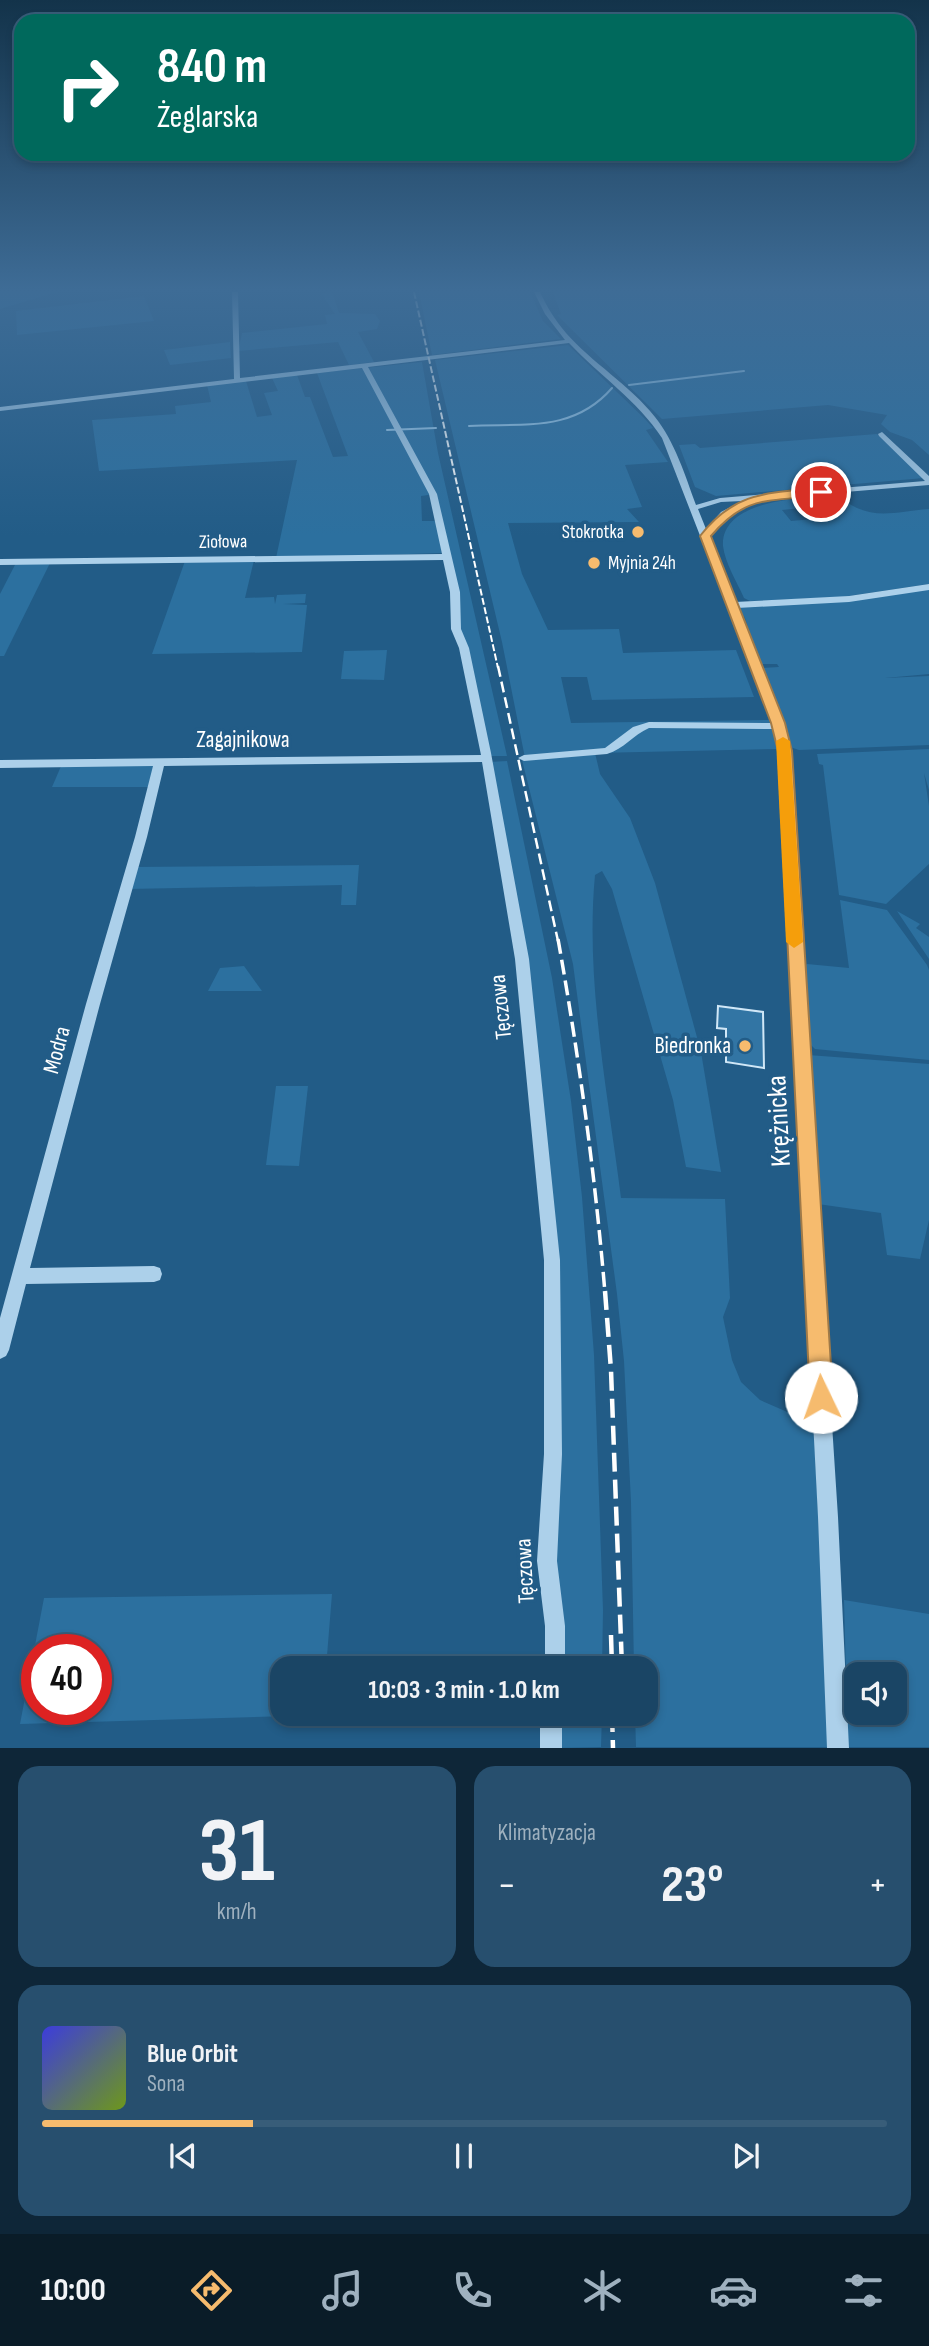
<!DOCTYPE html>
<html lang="pl">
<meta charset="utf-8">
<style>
:root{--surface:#1a4565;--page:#274f6e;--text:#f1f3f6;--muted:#9fb1bf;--line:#385d79;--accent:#f6bb6e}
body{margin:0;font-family:"Sofia Sans Condensed",sans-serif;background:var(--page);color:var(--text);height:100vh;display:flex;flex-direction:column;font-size:26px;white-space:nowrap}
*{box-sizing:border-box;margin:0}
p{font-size:23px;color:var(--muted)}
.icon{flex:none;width:38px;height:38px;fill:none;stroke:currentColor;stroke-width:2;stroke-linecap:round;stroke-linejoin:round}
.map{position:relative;height:1748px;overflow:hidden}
.sheet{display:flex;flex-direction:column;gap:18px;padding:18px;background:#0e2638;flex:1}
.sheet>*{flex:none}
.hud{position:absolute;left:14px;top:14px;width:901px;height:147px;border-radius:21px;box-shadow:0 4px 10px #0003,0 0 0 2px var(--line);background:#00695c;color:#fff;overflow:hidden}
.controls{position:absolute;left:844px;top:1662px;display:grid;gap:14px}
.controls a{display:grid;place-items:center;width:63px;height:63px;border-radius:14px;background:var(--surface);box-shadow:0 4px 10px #0003,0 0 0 2px var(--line);font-size:35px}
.speed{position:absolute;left:21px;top:1634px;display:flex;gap:14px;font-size:35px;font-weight:700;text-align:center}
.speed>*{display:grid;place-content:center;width:91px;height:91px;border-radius:50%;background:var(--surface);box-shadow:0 4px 10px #0003,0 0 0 2px var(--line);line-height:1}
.speed .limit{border:10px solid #d22;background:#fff;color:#111}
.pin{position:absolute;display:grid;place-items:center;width:60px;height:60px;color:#fff;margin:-30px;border:4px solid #fff;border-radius:50%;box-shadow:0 2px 7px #0007}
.me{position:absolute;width:77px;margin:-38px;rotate:357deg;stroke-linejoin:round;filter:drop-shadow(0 0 5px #0008)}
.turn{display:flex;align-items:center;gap:24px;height:147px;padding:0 28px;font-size:32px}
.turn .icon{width:91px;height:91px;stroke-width:2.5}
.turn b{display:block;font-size:49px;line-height:60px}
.big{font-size:52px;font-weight:700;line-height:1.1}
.sheet .tile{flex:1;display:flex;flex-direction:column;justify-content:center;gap:10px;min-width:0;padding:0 24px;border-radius:21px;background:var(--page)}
.sheet .dial{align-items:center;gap:0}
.dial b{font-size:91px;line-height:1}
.song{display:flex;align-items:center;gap:21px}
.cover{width:84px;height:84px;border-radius:10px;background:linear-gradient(135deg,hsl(240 70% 55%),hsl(80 70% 35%))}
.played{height:7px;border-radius:4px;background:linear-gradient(90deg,var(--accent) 25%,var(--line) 25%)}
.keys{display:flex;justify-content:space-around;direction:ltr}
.heat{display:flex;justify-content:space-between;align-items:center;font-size:38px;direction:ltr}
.sheet .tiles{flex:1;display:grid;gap:18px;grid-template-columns:1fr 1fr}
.tile:last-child{grid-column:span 2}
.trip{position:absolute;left:270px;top:1656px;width:388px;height:70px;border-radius:21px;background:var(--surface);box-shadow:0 4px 10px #0003,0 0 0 2px var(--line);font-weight:700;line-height:70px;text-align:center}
.tabs{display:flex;height:112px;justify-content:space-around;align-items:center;background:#0a1c28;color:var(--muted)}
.tabs .icon{width:49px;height:49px}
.tabs .selected{color:var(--accent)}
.tabs b{font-size:32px;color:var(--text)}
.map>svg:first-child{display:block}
.green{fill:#2c709f;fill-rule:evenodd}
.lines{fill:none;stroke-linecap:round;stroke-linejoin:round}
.stream{stroke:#a0cdeb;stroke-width:2}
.building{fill:#3275a4;stroke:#d0e7f7;stroke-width:2}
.minor{fill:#acd0ea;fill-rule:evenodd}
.rail-far3{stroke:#fff;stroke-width:2;stroke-dasharray:7 2.5;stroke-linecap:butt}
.rail-far2{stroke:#fff;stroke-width:2.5;stroke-dasharray:11 5;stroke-linecap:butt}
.rail-far1{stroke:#fff;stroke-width:3.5;stroke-dasharray:15 6;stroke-linecap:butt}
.rail{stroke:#fff;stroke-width:4.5;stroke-dasharray:19 8;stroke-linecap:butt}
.route{fill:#f6bb6e;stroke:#a07a48;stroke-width:2}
.slow{fill:#f59e0b}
.poi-dot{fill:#f6bb6e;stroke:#225c87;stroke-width:2.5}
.labels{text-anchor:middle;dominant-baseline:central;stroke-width:7;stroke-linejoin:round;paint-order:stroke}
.far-poi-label{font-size:19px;fill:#fff;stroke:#225c87;text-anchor:end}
.far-street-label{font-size:19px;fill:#fff;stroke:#225c87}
.street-label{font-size:23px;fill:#fff;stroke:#225c87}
.poi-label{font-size:23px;fill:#fff;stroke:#225c87;text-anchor:end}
.near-street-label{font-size:28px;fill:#fff;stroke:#225c87}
</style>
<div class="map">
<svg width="929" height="1748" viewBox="0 0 929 1748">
<rect width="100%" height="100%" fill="#225c87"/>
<g class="green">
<path d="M0,292H57L0,309Z"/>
<path d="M332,292L339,313L375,314L380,321L377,329L358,332L374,362L349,365L338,342L238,351L242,333L327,324L325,315L335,314L321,293Z"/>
<path d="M419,292H530L543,321L561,339L432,355Z"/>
<path d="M553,292H929V455L912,440L890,432L881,424L887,415L828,405L662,419L557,315L561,314Z"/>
<path d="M144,296L154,321L17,335L16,311Z"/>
<path d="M230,342L231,358L170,365L164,350Z"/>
<path d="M568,345L644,418L653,428L646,430L668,462L625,465L642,507L627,509L639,522L508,523L522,574L548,630L619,629L623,653L736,650L754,697L592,700L587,677H561L571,723L769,720L778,749L595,753L600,774L630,818L655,883L701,1052L721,1172L686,1167L673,1100L612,889L602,871L595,875C585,980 608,1094 621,1198L725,1199L730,1298L723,1317L732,1360L741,1382L760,1400L792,1414L813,1415L830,1747H636L635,1713H646V1668H634L631,1502L624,1361L617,1294L573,964L522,760L525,758L502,642L435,360Z"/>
<path d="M422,362L438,453L507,756H489L458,628L435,494L421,496L422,521H436L442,553L276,558L297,460L99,471L92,420L176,414L175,406L211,402L207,385L246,381L257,417L272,415L264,393L278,391L272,378L297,375L305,397H310L333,457L348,456L317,373Z"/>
<path d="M877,434L924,478L716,496L695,487L679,445L695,444L700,448Z"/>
<path d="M839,496C869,522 892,512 929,509V584L842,597L750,601L744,598C737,582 725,563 723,546C721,511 768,502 794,499L801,508L782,510L791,521L813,519L798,499C818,512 810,517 839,515L844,509L837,500L829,497Z"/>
<path d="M254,560L245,598L274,597L275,604L277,595L306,594L305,603L283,604L307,605L302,652L152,654L185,561Z"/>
<path d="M16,563H50L4,656H0V594Z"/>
<path d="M929,589V674L885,678L929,676V745L799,750L790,747L760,668L779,667L777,664H759L745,618L739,609L741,607Z"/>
<path d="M387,650L384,680L341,679L344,651Z"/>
<path d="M929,749V790L924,773L929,806V864L886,904L839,895L823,765L819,764L817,754Z"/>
<path d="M507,761L552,978L571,1101L582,1197L594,1355L603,1610L602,1668H559L552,1566L556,1260L489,762Z"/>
<path d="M151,763L155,767L151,787H52L62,764Z"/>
<path d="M359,865L356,905H341L342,885L127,889L134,867Z"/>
<path d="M840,900L887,910L927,965L929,970V1060L815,1049L807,1041L800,970L807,964L849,968Z"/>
<path d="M897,911L920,924L916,928L929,937V959Z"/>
<path d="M244,966L262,991H208L220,968Z"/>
<path d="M808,1055L929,1064V1220L920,1259L887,1255L881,1213L818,1204Z"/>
<path d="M276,1086H308L299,1166L266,1165Z"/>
<path d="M332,1594L326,1668H282V1713L323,1715L20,1724L44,1598ZM96,1650V1710H37V1650Z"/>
<path d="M844,1600L929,1614V1747H848ZM856,1675H894V1713H856Z"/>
<path d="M557,1713H602L601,1747L555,1748Z"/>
</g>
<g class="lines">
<g class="stream">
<path d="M629,385L744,371"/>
<path d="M469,426C523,423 573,433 612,388"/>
<path d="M387,430L436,428"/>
</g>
</g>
<path class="building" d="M718,1006L763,1012L764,1068L726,1062V1029L717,1028Z"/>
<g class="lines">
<g class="minor">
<path d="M232,292H238L240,378L565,340L545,314L534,292H540C547,307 555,320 566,333C591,362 630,385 655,417C675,442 685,475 696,505L720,498L925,481L879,436L878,434L882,432L929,476V485L749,500V504L727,516L709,537L735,602L849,596L929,584V590L849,602L737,608L783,723L788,743L838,1517L849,1748H827L818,1517L778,743L774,729L649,728C633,735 624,749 607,754L524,761L518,758L524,755L605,748L633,727L649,722L773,723L662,438C637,400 600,376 569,343L368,367L437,494L460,592L461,629L469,648L491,753L529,959L560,1260L562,1454L557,1561L565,1626V1668H545V1626L537,1561L544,1454V1260L515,959L482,762L164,766L147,837L100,1004L30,1268L154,1266L160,1268L162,1274L160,1280L154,1282L26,1284L9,1350L6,1356L0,1359V1318L86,1004L135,837L153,766L0,768V760L481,755L459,648L451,629L450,592L443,560L0,565V559L442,554L429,494L362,368L0,411V407L234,379ZM742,501L721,512L706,529L698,509L721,502Z"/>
<rect x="540" y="1713" width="22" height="35"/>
</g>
<path class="rail-far3" d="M414,292L498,668"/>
<path class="rail-far2" d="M498,666L558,941"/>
<path class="rail-far1" d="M558,939C579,1057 595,1174 605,1293"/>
<g class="rail">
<path d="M605,1291L611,1370L622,1668"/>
<path d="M611,1635L612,1668"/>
<path d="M612,1713L613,1748"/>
</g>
</g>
<linearGradient id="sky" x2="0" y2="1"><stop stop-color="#13334a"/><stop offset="0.54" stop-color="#3e6c96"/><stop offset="1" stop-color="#3e6c96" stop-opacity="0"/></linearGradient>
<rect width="929" height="536" fill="url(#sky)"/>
<path class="route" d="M821,488L826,492L824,494C773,504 749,491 711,536L785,723L792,751L833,1397L829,1405L821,1409L813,1405L810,1397L778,751L771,723L700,536C735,491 768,493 821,488Z"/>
<path class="slow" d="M783,737L790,741L803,942L794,948L786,942L776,741Z"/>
<g class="poi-dot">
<circle cx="638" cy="532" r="7"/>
<circle cx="594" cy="563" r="7"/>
<circle cx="745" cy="1046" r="7"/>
</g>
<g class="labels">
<g class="far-poi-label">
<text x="624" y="532">Stokrotka</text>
<text x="608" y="563" text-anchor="start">Myjnia 24h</text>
</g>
<g class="far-street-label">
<text transform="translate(223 542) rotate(-1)">Ziołowa</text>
</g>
<g class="street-label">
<text x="243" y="740">Zagajnikowa</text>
<text transform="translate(501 1007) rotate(-96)">Tęczowa</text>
<text transform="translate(57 1050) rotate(-75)">Modra</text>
<text transform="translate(525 1571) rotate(-93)">Tęczowa</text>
</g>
<g class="poi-label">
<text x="731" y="1046">Biedronka</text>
</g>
<g class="near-street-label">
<text transform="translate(779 1121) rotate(-93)">Krężnicka</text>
</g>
</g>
</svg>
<div class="controls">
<a><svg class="icon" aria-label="sound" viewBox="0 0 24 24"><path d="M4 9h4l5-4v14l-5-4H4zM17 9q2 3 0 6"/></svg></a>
</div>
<div class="speed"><div class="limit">40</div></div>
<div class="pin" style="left:821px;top:492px;background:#d93025"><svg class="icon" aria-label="arrive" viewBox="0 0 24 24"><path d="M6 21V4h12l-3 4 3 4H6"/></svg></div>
<svg class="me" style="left:821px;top:1397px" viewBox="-20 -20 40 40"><circle r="19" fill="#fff"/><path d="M0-13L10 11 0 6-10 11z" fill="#f6bb6e"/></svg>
<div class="trip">10:03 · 3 min · 1.0 km</div>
<div class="hud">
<div class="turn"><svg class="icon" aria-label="right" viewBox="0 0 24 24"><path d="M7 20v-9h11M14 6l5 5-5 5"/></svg><div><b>840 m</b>Żeglarska</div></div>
</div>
</div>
<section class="sheet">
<div class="tiles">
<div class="tile dial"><b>31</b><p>km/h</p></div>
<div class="tile"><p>Klimatyzacja</p>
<div class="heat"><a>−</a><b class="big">23°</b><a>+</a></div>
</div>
<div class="tile">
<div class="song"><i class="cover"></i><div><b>Blue Orbit</b><p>Sona</p></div></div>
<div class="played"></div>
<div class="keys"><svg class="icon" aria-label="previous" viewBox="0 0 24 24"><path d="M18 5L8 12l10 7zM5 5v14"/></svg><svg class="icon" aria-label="pause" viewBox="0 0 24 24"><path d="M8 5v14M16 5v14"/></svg><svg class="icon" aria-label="next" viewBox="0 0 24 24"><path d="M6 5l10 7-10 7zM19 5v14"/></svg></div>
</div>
</div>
</section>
<nav class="tabs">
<b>10:00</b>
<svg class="icon selected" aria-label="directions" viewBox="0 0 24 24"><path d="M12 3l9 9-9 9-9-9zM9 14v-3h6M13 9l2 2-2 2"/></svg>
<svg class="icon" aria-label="music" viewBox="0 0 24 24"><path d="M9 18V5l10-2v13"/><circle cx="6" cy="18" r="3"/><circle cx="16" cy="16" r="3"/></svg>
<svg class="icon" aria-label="phone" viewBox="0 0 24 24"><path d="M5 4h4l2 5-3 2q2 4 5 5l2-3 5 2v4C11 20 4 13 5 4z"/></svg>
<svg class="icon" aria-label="climate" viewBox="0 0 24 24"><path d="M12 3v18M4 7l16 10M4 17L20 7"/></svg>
<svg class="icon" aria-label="car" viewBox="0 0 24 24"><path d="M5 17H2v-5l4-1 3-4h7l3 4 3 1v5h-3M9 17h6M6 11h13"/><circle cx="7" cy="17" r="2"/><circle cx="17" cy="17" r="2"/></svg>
<svg class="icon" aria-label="filters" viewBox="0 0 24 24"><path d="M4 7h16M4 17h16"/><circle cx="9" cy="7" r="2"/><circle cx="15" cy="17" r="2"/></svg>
</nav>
